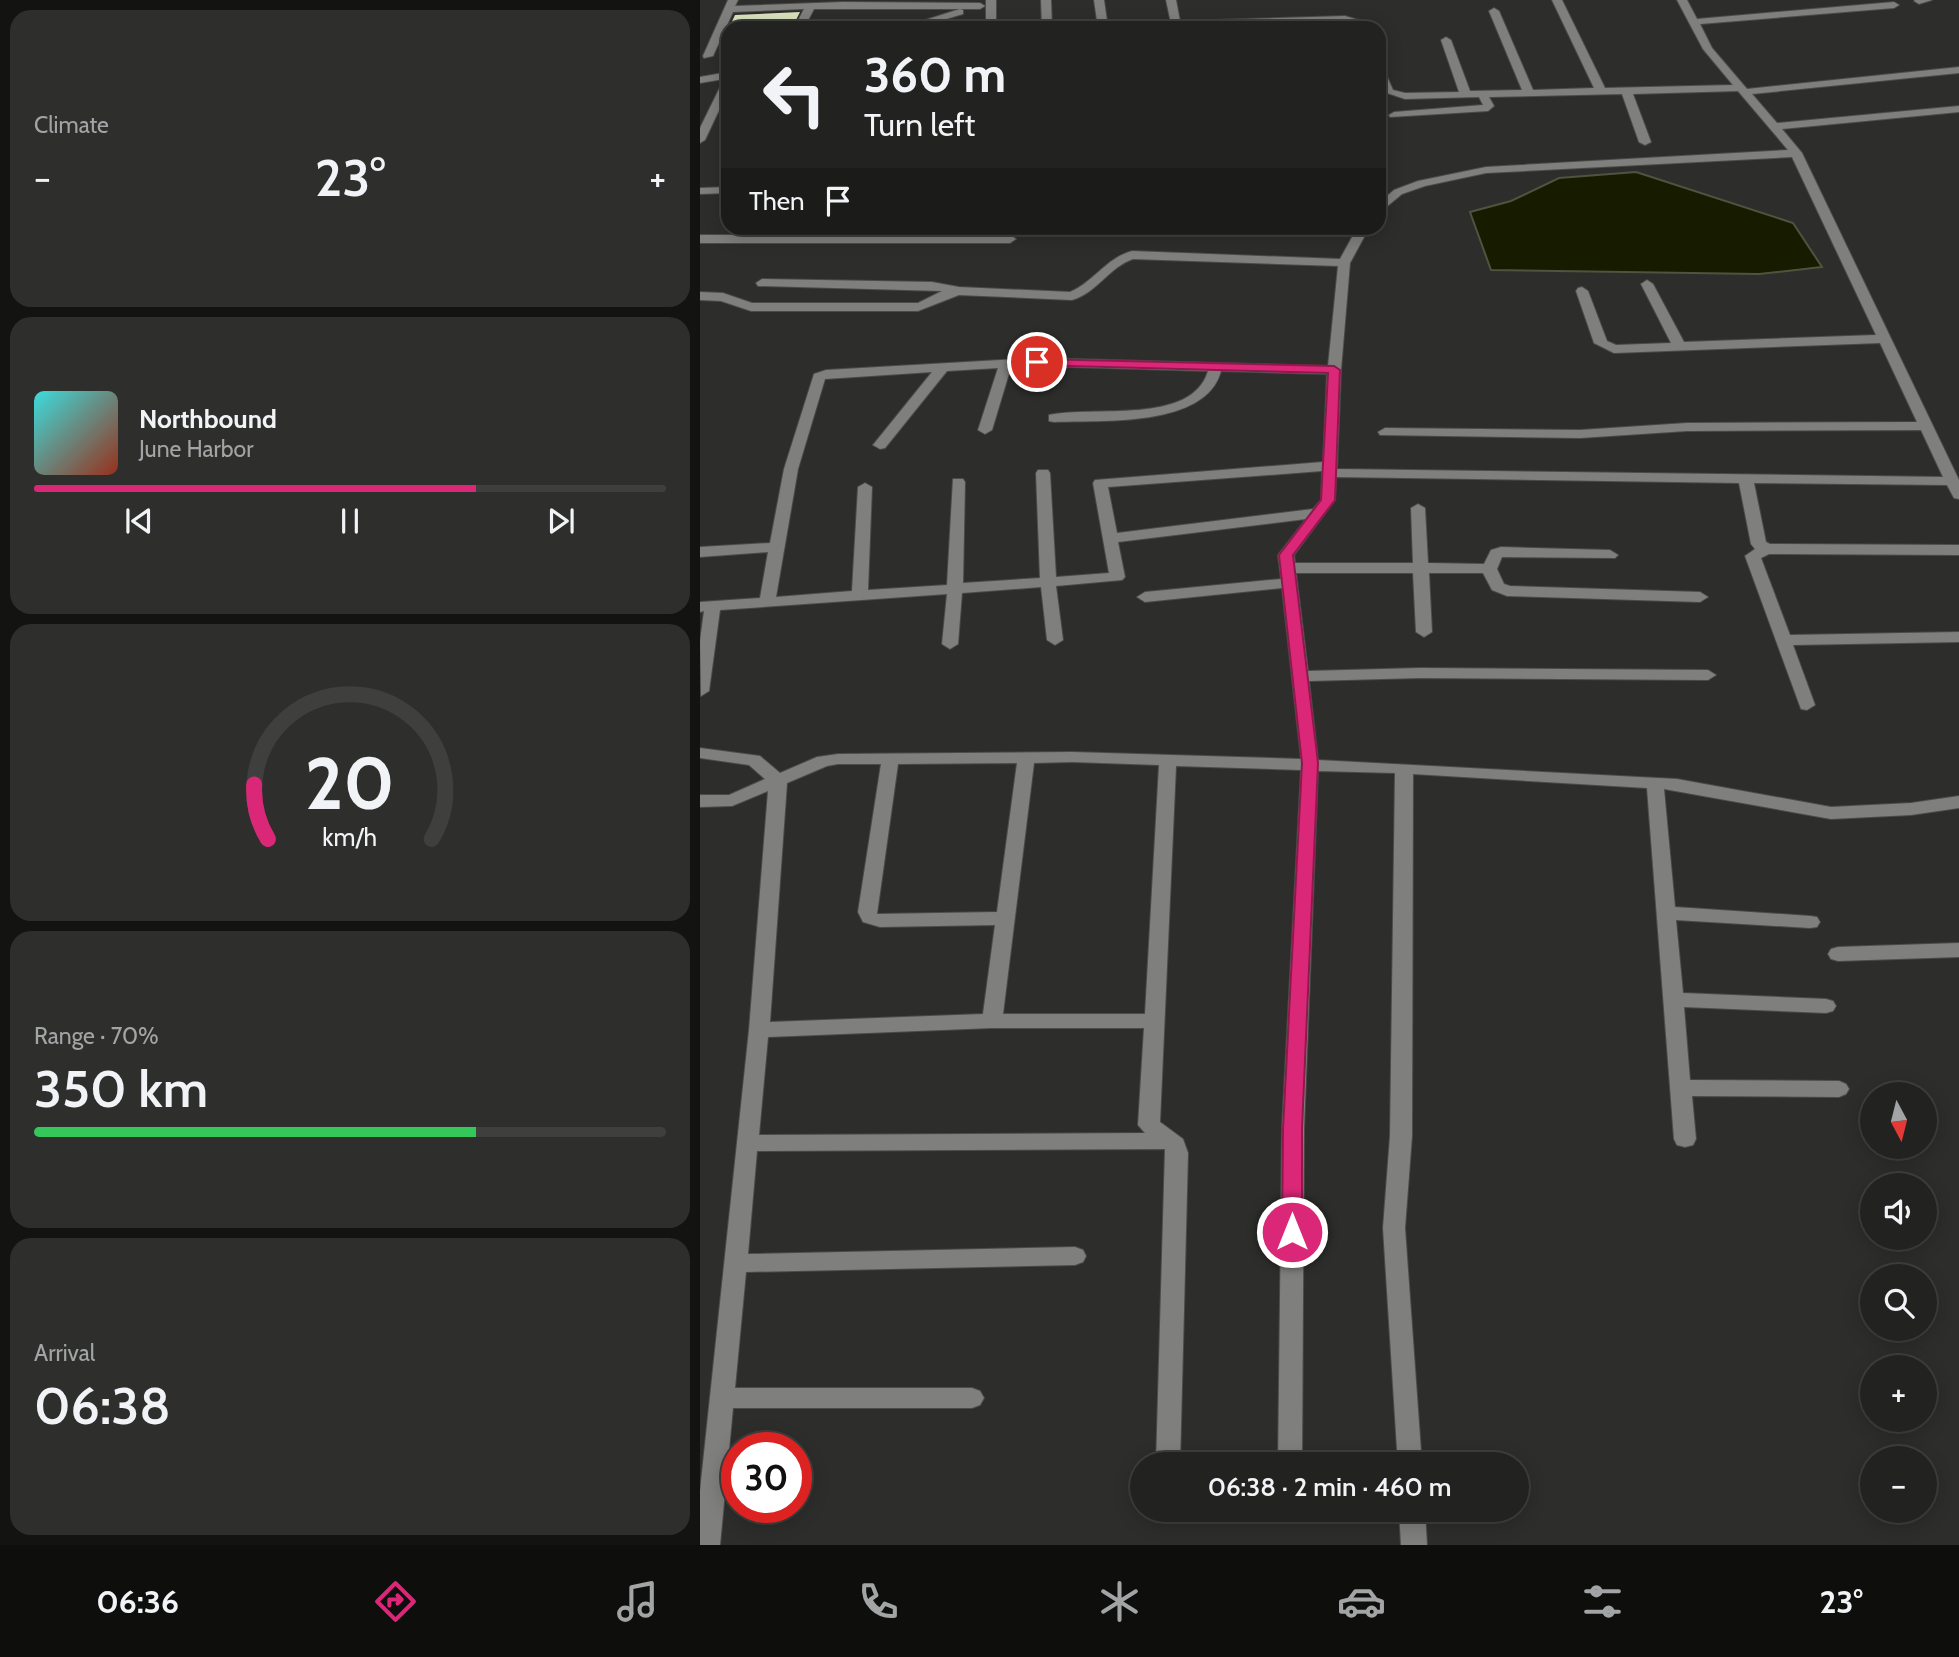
<!DOCTYPE html>
<meta charset="utf-8">
<style>
:root{--surface:#222220;--page:#2e2f2d;--text:#f1f3f6;--muted:#a2a4a5;--line:#3f3f3e;--accent:#db2777}
body{margin:0;font-family:Cabin,sans-serif;background:var(--page);color:var(--text);height:100vh;display:flex;flex-direction:column;font-size:26px;white-space:nowrap}
*{box-sizing:border-box;margin:0}
p{font-size:23px;color:var(--muted)}
.icon{flex:none;width:38px;height:38px;fill:none;stroke:currentColor;stroke-width:2;stroke-linecap:round;stroke-linejoin:round}
.map{position:relative;flex:1;overflow:hidden}
.side{display:flex;flex-direction:column;gap:10px;padding:10px;background:#131312;width:700px}
.side>*{flex:none}
.top-card{position:absolute;left:21px;top:21px;width:665px;height:214px;border-radius:21px;box-shadow:0 4px 18px #0003,0 0 0 2px var(--line);background:#222220;color:var(--text);overflow:hidden}
.needle{width:46px;rotate:173deg}
.controls{position:absolute;left:1160px;top:1082px;display:grid;gap:14px}
.controls a{display:grid;place-items:center;width:77px;height:77px;border-radius:50%;background:var(--surface);box-shadow:0 4px 18px #0003,0 0 0 2px var(--line);font-size:35px}
.speed{position:absolute;left:21px;top:1432px;display:flex;gap:14px;font-size:35px;font-weight:700;text-align:center}
.speed>*{display:grid;place-content:center;width:91px;height:91px;border-radius:50%;background:var(--surface);box-shadow:0 4px 18px #0003,0 0 0 2px var(--line);line-height:1}
.speed .limit{border:10px solid #d22;background:#fff;color:#111}
.pin{position:absolute;display:grid;place-items:center;width:60px;height:60px;color:#fff;margin:-30px;border:4px solid #fff;border-radius:50%;box-shadow:0 2px 7px #0007}
.me{position:absolute;width:77px;margin:-38px;rotate:0deg;stroke-linejoin:round;filter:drop-shadow(0 0 5px #0008)}
.turn{display:flex;align-items:center;gap:24px;height:147px;padding:0 28px;font-size:32px}
.turn .icon{width:91px;height:91px;stroke-width:2.5}
.turn b{display:block;font-size:49px;line-height:60px}
.then{display:flex;align-items:center;height:66px;padding:0 28px;background:#0003;gap:14px;font-size:26px}
.big{font-size:52px;font-weight:600;line-height:1.1}
.side .card{flex:1;display:flex;flex-direction:column;justify-content:center;gap:10px;min-width:0;padding:0 24px;border-radius:21px;background:var(--page)}
.side .dial{align-items:center;gap:0}
.dial svg{height:182px;overflow:visible;fill:none;stroke:var(--line);stroke-width:7;stroke-linecap:round;text-anchor:middle}
.dial text{fill:var(--text);stroke:none}
.song{display:flex;align-items:center;gap:21px}
.cover{width:84px;height:84px;border-radius:10px;background:linear-gradient(135deg,hsl(180 70% 55%),hsl(10 70% 35%))}
.played{height:7px;border-radius:4px;background:linear-gradient(90deg,var(--accent) 70%,var(--line) 70%)}
.keys{display:flex;justify-content:space-around;direction:ltr}
.heat{display:flex;justify-content:space-between;align-items:center;font-size:38px;direction:ltr}
.charge{height:10px;border-radius:5px;background:linear-gradient(90deg,#34c759 70%,var(--line) 0)}
.trip{position:absolute;left:430px;top:1452px;width:399px;height:70px;border-radius:35px;background:var(--surface);box-shadow:0 4px 18px #0003,0 0 0 2px var(--line);font-weight:600;line-height:70px;text-align:center}
.menu{display:flex;height:112px;justify-content:space-around;align-items:center;background:#0e0e0d;color:var(--muted)}
.menu .icon{width:49px;height:49px}
.menu .current{color:var(--accent)}
.menu b{font-size:32px;color:var(--text)}
main{display:flex;flex:1;min-height:0}
.map>svg:first-child{display:block}
.water{fill:#171b00;stroke:#50533f;stroke-width:2}
.building{fill:#d9e2bd}
.lines{fill:none;stroke-linecap:round;stroke-linejoin:round}
.street-casing{stroke:#4b4b49;stroke-width:2}
.street{fill:#7f807d;fill-rule:evenodd}
.route{fill:#db2777;stroke:#8e194d;stroke-width:2}
</style>
<main>
<section class="side">
<div class="card"><p>Climate</p>
<div class="heat"><a>−</a><b class="big">23°</b><a>+</a></div>
</div>
<div class="card">
<div class="song"><i class="cover"></i><div><b>Northbound</b><p>June Harbor</p></div></div>
<div class="played"></div>
<div class="keys"><svg class="icon" aria-label="previous" viewBox="0 0 24 24"><path d="M18 5L8 12l10 7zM5 5v14"/></svg><svg class="icon" aria-label="pause" viewBox="0 0 24 24"><path d="M8 5v14M16 5v14"/></svg><svg class="icon" aria-label="next" viewBox="0 0 24 24"><path d="M6 5l10 7-10 7zM19 5v14"/></svg></div>
</div>
<div class="card dial"><svg viewBox="0 0 100 80">
<path d="M14 69A42 42 0 1 1 86 69"/>
<path d="M14 69A42 42 0 0 1 8 45" stroke="#db2777"/>
<text x="50" y="56" font-size="32" font-weight="700">20</text>
<text x="50" y="72" font-size="11">km/h</text>
</svg></div>
<div class="card"><p>Range · 70%</p><b class="big">350 km</b><div class="charge"></div></div>
<div class="card"><p>Arrival</p><b class="big">06:38</b></div>
</section>
<div class="map">
<svg width="1259" height="1545" viewBox="0 0 1259 1545">
<rect width="100%" height="100%" fill="#2d2e2b"/>
<path class="water" d="M936,172L1093,223L1122,267L1059,274L791,270L770,212L811,201L859,178Z"/>
<path class="building" d="M100,12L92,28H29L35,15Z"/>
<g class="lines">
<g class="street-casing">
<g id="street">
<path d="M28,0H38L35,6L143,2L280,3L285,6L280,9H114L104,28H94L104,9L33,12L13,56L4,58L3,56Z"/>
<rect x="286" y="0" width="10" height="28"/>
<path d="M341,0H351L352,28H342Z"/>
<path d="M394,0H404L408,28H398Z"/>
<path d="M466,0H476L480,21L645,16L662,21L669,28H658L645,22L472,28Z"/>
<path d="M852,0H862L905,88L1033,85L1003,49L977,0H987L997,19L1194,2L1199,5L1194,8L1000,24L1012,48L1047,89L1259,67V73L1052,94L1077,123L1259,106V112L1082,129L1102,153L1259,480V499L1254,498L1247,485L1054,483L1066,542L1070,544L1259,545V555L1069,554L1061,558L1090,635L1259,632V642L1093,645L1115,705L1107,710L1101,709L1045,556L1055,549L1051,544L1039,483L636,477L635,500L594,555L595,563H713L711,508L718,504L725,508L728,563L784,564L791,550L801,547L910,550L918,555L915,558L802,557L797,569L804,584L810,586L1000,592L1008,597L1000,602L807,596L792,590L783,573H729L732,632L724,637L716,632L713,573H596L608,671L720,668L1008,670L1016,675L1008,680L720,678L609,681L618,760L977,779L1131,807L1211,803L1259,796V808L1211,815L1131,819L964,789L975,907L1110,916L1117,917L1120,922L1117,927L1110,928L976,920L983,993L1126,999L1133,1001L1136,1006L1133,1011L1126,1013L984,1007L990,1080L1139,1081L1146,1084L1149,1089L1146,1094L1139,1097L992,1096L996,1139L993,1145L985,1147L977,1145L974,1139L947,788L713,774L712,1136L705,1228L722,1465H698L683,1228L690,1136L695,773L618,771L604,1129L602,1465H578L582,1129L601,770L476,766L460,1122L483,1139L488,1153L480,1465H456L465,1149L57,1151L48,1254L375,1247L383,1250L386,1256L383,1262L375,1265L46,1272L35,1388H272L280,1391L284,1398L280,1405L272,1408H33L20,1545H0V1491L49,1030L68,791L32,806L0,807V795H29L65,779L49,765L0,758V748L60,756L80,773L117,757L138,754L372,752L601,759L582,588L445,602L437,597L445,592L581,579L578,555L606,519L418,542L425,577L422,580L356,586L363,640L355,645L347,640L341,587L262,593L258,644L250,649L242,644L247,594L20,610L9,691L1,696L0,641L4,611L0,612V602L60,598L68,552L0,557V547L70,543L84,469L114,374L126,370L337,358L628,366L638,266L433,259C409,267 397,293 372,300L259,295L218,311H51L21,301L0,300V292L23,293L52,303H218L242,291L58,286L56,283L62,279L232,282L259,287L370,292C394,282 406,258 432,251L640,259L657,228H669L650,263L641,370L637,469L1243,477L1221,430L987,431L880,438L680,435L678,432L685,428L880,430L987,423L1217,422L1180,343L914,353L894,343L876,291L878,288L882,287L888,291L907,341L916,345L971,343L941,284L947,280L953,284L984,342L1176,335L1092,157L786,173L725,186L702,194L679,213V203L694,190L718,181L786,167L1088,150L1038,91L933,94L951,142L945,145L939,142L922,94L789,97L794,106L788,111L690,117L689,115L694,112L783,105L779,97L705,99L684,92L679,81V67L684,70L693,90L705,93L759,92L741,40L746,37L751,40L770,91L822,90L789,11L794,8L799,11L833,90L894,88ZM337,366L508,371C492,426 392,405 349,415V421L354,422C401,420 506,428 521,371L627,374L623,462L395,480L393,483L409,573L356,577L350,473L348,470H338L336,473L340,578L263,583L265,482L263,479H253L247,585L168,590L172,487L165,483L158,487L152,591L76,597L98,469L125,379L232,372L173,445L180,449L185,448L247,371L298,368L278,430L285,434L292,430L311,367ZM622,471L621,500L613,509L417,533L408,487ZM372,762L459,765L445,1014H303L334,763ZM317,763L297,912L177,914L198,764ZM138,764H181L158,912L163,922L180,927L295,925L283,1014L70,1022L87,783L127,766ZM292,1028H444L438,1125L445,1133L59,1135L68,1037Z"/>
<path d="M1232,0L1219,4L1214,1L1215,0Z"/>
<path d="M260,9L263,10V14L216,28H200Z"/>
<path d="M28,72V91L5,140L0,143V128L24,79L0,83V77Z"/>
<path d="M28,187V193L0,194V188Z"/>
<path d="M0,235H310L316,239L310,243H0Z"/>
<path d="M1259,943V957L1138,961L1131,959L1128,954L1131,949L1138,947Z"/>
<path d="M699,1510H725L727,1545H701Z"/>
</g>
</g>
<use href="#street" class="street"/>
</g>
<path class="route" d="M337,359L634,366L640,370L635,500L593,555L618,763L602,1129V1232L599,1238L592,1240L585,1238L582,1232L583,1129L602,763L579,555L621,500L628,373L333,365L331,362Z"/>
</svg>
<div class="controls">
<a><svg class="needle" viewBox="-14 -14 28 28"><path d="M0-13l5 13h-10z" fill="#e53935"/><path d="M0 13l5-13h-10z" fill="#a2a4a5"/></svg></a>
<a><svg class="icon" aria-label="sound" viewBox="0 0 24 24"><path d="M4 9h4l5-4v14l-5-4H4zM17 9q2 3 0 6"/></svg></a>
<a><svg class="icon" aria-label="search" viewBox="0 0 24 24"><circle cx="10" cy="10" r="6"/><path d="M15 15l6 6"/></svg></a>
<a>+</a>
<a>−</a>
</div>
<div class="speed"><div class="limit">30</div></div>
<div class="pin" style="left:337px;top:362px;background:#d93025"><svg class="icon" aria-label="arrive" viewBox="0 0 24 24"><path d="M6 21V4h12l-3 4 3 4H6"/></svg></div>
<svg class="me" style="left:592px;top:1232px" viewBox="-20 -20 40 40"><circle r="17" fill="#db2777" stroke="#fff" stroke-width="3"/><path d="M0-11L8 9 0 5-8 9z" fill="#fff"/></svg>
<div class="trip">06:38 · 2 min · 460 m</div>
<div class="top-card">
<div class="turn"><svg class="icon" aria-label="left" viewBox="0 0 24 24"><path d="M17 20v-9H6M10 6l-5 5 5 5"/></svg><div><b>360 m</b>Turn left</div></div>
<div class="then">Then<svg class="icon" aria-label="arrive" viewBox="0 0 24 24"><path d="M6 21V4h12l-3 4 3 4H6"/></svg></div>
</div>
</div>
</main>
<nav class="menu">
<b>06:36</b>
<svg class="icon current" aria-label="directions" viewBox="0 0 24 24"><path d="M12 3l9 9-9 9-9-9zM9 14v-3h6M13 9l2 2-2 2"/></svg>
<svg class="icon" aria-label="music" viewBox="0 0 24 24"><path d="M9 18V5l10-2v13"/><circle cx="6" cy="18" r="3"/><circle cx="16" cy="16" r="3"/></svg>
<svg class="icon" aria-label="phone" viewBox="0 0 24 24"><path d="M5 4h4l2 5-3 2q2 4 5 5l2-3 5 2v4C11 20 4 13 5 4z"/></svg>
<svg class="icon" aria-label="climate" viewBox="0 0 24 24"><path d="M12 3v18M4 7l16 10M4 17L20 7"/></svg>
<svg class="icon" aria-label="car" viewBox="0 0 24 24"><path d="M5 17H2v-5l4-1 3-4h7l3 4 3 1v5h-3M9 17h6M6 11h13"/><circle cx="7" cy="17" r="2"/><circle cx="17" cy="17" r="2"/></svg>
<svg class="icon" aria-label="filters" viewBox="0 0 24 24"><path d="M4 7h16M4 17h16"/><circle cx="9" cy="7" r="2"/><circle cx="15" cy="17" r="2"/></svg>
<b>23°</b>
</nav>
